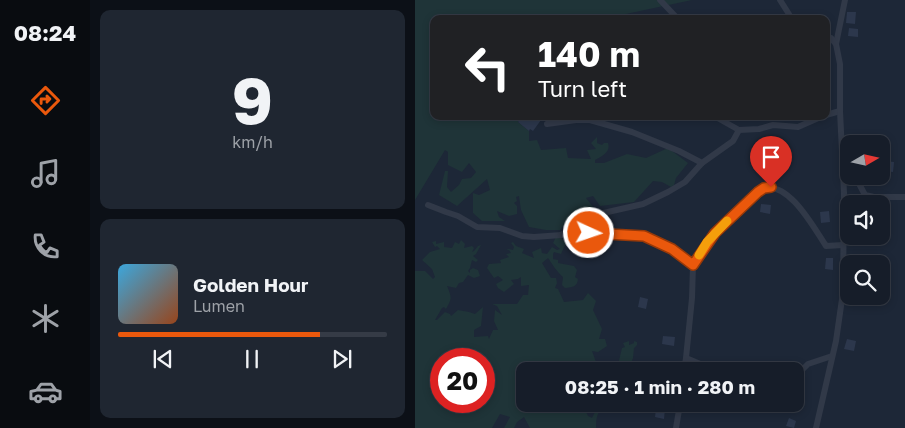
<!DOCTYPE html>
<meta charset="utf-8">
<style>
:root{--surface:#161d29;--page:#1f2631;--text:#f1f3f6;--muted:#9ea2a8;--line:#353b46;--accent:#ea580c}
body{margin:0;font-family:"Golos Text",sans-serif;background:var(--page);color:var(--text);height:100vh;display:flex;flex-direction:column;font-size:19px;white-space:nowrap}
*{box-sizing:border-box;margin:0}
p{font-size:16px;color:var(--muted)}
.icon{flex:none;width:28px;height:28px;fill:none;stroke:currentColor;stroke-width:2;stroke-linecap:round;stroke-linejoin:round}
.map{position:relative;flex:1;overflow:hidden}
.drawer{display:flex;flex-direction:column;gap:10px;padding:10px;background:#0c1017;width:325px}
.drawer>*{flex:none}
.top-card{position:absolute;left:15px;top:15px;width:400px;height:105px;border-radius:10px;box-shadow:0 2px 8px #0003,0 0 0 1px var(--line);background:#202124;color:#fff;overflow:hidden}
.needle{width:32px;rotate:81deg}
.controls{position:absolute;left:425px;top:135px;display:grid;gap:10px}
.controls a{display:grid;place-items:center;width:50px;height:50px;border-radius:10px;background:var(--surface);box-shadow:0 2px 8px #0003,0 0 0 1px var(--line);font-size:25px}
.speed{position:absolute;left:15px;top:348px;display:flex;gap:10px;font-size:25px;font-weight:700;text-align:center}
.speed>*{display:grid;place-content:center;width:65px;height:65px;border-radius:50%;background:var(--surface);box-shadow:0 2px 8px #0003,0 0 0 1px var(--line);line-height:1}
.speed .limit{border:8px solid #d22;background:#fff;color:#111}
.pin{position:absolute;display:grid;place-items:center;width:42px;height:42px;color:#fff;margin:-51px -21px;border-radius:50% 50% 50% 0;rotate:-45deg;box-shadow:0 0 5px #0007}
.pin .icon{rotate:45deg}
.me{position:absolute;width:55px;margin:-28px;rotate:93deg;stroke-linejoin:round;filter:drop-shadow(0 0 4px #0008)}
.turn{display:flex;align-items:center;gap:18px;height:105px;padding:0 25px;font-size:22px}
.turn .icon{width:65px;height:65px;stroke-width:2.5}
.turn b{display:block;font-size:35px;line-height:42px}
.drawer .tile{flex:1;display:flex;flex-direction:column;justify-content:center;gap:8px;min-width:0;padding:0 18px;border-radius:10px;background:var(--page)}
.drawer .dial{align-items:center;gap:0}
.dial b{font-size:65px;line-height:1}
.song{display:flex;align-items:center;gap:15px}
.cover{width:60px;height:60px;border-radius:8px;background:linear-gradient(135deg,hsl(200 70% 55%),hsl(20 70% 35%))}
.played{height:5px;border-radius:2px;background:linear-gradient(90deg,var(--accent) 75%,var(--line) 75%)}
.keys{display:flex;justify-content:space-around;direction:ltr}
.trip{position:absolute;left:101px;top:362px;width:288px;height:50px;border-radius:10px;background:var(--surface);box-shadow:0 2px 8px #0003,0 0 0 1px var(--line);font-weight:700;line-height:50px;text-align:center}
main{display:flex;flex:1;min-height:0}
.dock{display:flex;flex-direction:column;width:90px;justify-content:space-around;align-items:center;background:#090c10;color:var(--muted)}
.dock .icon{width:35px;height:35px}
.dock .current{color:var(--accent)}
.dock b{font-size:22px;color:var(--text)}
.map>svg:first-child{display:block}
.green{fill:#1f3438;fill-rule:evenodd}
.building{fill:#2c374c}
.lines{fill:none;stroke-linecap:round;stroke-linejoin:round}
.minor{stroke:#313948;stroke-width:6}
.route-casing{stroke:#983908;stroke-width:12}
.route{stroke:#ea580c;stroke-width:9}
.slow{stroke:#f59e0b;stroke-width:9}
</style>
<main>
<nav class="dock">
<b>08:24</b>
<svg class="icon current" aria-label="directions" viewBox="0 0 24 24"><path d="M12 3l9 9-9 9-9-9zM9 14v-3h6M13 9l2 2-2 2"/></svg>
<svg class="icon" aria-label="music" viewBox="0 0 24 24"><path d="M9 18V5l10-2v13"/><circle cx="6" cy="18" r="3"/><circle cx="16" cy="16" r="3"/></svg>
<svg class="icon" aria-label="phone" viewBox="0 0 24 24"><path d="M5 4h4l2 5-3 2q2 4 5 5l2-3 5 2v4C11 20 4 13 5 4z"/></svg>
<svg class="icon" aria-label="climate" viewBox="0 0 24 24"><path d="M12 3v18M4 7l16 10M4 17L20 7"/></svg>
<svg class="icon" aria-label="car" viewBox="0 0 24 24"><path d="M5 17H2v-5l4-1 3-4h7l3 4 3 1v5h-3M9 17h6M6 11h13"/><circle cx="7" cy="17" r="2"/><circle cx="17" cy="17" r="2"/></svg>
</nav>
<section class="drawer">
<div class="tile dial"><b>9</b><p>km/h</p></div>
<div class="tile">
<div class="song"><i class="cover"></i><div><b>Golden Hour</b><p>Lumen</p></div></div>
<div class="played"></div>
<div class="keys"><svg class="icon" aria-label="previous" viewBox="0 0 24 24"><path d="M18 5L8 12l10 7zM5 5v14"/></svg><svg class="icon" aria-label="pause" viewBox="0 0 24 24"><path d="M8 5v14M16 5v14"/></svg><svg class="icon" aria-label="next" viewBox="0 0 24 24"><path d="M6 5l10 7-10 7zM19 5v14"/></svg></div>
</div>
</section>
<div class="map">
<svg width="490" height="428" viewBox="0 0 490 428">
<rect width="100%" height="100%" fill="#1d2737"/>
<g class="green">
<path d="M0,0H277L187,19H19V116H115L112,121L106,117L103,122L114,131V141L122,140L126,150L151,148L153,158L176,159L172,150L181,149L176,143L182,137V143L187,145L189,143H193C196,152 187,156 180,160V163H189L212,154L231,158L253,148L273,163L261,178L259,185L256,187L247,182L238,181L219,202L185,206L178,196L171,198L179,208L169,217L159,213L145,230H131L114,227L106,210L104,196L101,197L102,201L99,203L102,206V214L94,216L82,211L84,217L90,221H67L58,213V193L64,195L75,190L72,179L42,206L24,195L30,171H33L32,187L36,192L44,185L47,179L56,178L61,172L54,163L47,172L33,165V152L30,150L0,200Z"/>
<path d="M141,237L146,238L151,243L146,254L139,252L138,254V259L143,260V263L159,266L162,270L160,277L163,279C162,287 158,287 150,288L147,285L148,277C142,272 137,264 133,258L127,263L136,278H141L142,283L140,288L143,289L149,302L168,300L173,293L181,301L178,310L187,329L184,339H190L192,346L183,352L177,351L181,362L178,367L183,370L180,371H110V404H172C171,410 170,410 173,416L177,418L182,408L187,404H202L201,409L198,412L195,406L192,404C182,411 181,417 181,428H115L109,417L102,422L99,428H89L95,417L85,414L77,428H0V271H10L18,279L20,277L17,269L7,260L15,252L25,249L22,246L20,247L17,242L21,241V244L29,242V247L37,248L40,242L44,244L46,240L50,244L49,248L57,246L59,248L57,252L59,251L63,246L66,245L61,254L58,256L63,260L61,262L57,260L55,268L53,271L55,273V270L58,268L63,270L65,276L59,278L53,275L48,282L44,283L41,288L32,286C37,298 37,298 31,309L29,307L27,308L20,320H22L30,312L35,314L36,316L43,310L54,312L60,314L68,307L66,326L59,330V337L73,336L74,339L78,330H83L79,321L80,310L87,315L82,306L77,304H102L108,295H113L114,285L106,286V277L103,279L96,280L99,284L89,292L83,288L81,284L88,280L83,276L79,278L72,268L74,264L86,263L85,260L94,257L91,254L96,253L94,250H91L94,249L98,250L99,247L96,243L98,242L101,246L109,249L107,253L119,258L117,252L126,248L127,253L132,254L137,247L142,250L145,249L138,243ZM26,359H69V401H26Z"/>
<path d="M214,341V345L219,343V341L222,342V345L219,348L218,358L215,366L224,368L223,371H189L194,362L202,369L207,348L210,347L208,343Z"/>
</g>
<g class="building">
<path d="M432,12H441L440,24L431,23Z"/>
<path d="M434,28L443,29V37L433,36Z"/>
<path d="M115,116H121L126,120L118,131L115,129L114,131L103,122L106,117L112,121Z"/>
<path d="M470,161L479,162L478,172L469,171Z"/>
<path d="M346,204L356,205L355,214L345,212Z"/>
<path d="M414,211L415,222L406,223L405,212Z"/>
<path d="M411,258H418V270L410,269Z"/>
<path d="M225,297L233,299L231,309L223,307Z"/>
<path d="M248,336L260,337L259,346L247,344Z"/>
<path d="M432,339L441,341L439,351L429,349Z"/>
<path d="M241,408L250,409L249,419L240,417Z"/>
<path d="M374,418L381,421L379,428L371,426Z"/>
</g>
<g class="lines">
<g class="minor">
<path d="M245,0L263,19"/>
<path d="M365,0L377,19"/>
<path d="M421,44L430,0"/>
<path d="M411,115L425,111"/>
<path d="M299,116L324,130"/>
<path d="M132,124L161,120H175L217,132L264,151L287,163"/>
<path d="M440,176L450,195L459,197H490"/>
<path d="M13,205L31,212L43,216L62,227L85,228L107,236L119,237L174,233L229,236L257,249L278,265"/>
<path d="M146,235L184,214L228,204L253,192L270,182L287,163L318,141L324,130L344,129L358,125L383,127L408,116"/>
<path d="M271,358L277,298L278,265L292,242L300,233L347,189C373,179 399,228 411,246L428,245"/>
<path d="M269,371L271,358L302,371"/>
<path d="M380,377L393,364L417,356"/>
<path d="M261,428L265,404"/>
<path d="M401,428L421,341L428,292L429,193L425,111V64L421,44L416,38L411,36"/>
</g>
</g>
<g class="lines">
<g class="route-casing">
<path id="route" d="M174,233L229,236L257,249L278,265L300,233L343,192L349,188L356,187"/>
</g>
<use href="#route" class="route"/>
<path class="slow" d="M284,255L292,242L312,221"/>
</g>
</svg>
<div class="controls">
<a><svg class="needle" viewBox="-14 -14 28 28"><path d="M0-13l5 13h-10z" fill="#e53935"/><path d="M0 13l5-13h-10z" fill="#9ea2a8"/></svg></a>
<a><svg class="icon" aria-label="sound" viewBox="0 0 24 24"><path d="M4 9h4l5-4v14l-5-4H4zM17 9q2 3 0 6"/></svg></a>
<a><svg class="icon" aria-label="search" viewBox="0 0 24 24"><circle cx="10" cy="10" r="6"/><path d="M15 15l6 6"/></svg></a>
</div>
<div class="speed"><div class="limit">20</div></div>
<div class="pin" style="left:356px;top:187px;background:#d93025"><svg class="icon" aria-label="arrive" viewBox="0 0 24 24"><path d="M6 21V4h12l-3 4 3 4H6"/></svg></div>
<svg class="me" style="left:174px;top:233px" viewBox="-20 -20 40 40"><circle r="17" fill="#ea580c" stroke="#fff" stroke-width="3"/><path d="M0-11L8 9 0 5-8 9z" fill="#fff"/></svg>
<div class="trip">08:25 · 1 min · 280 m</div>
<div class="top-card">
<div class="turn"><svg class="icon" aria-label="left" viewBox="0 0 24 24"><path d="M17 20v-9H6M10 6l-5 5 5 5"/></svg><div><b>140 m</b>Turn left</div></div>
</div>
</div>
</main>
